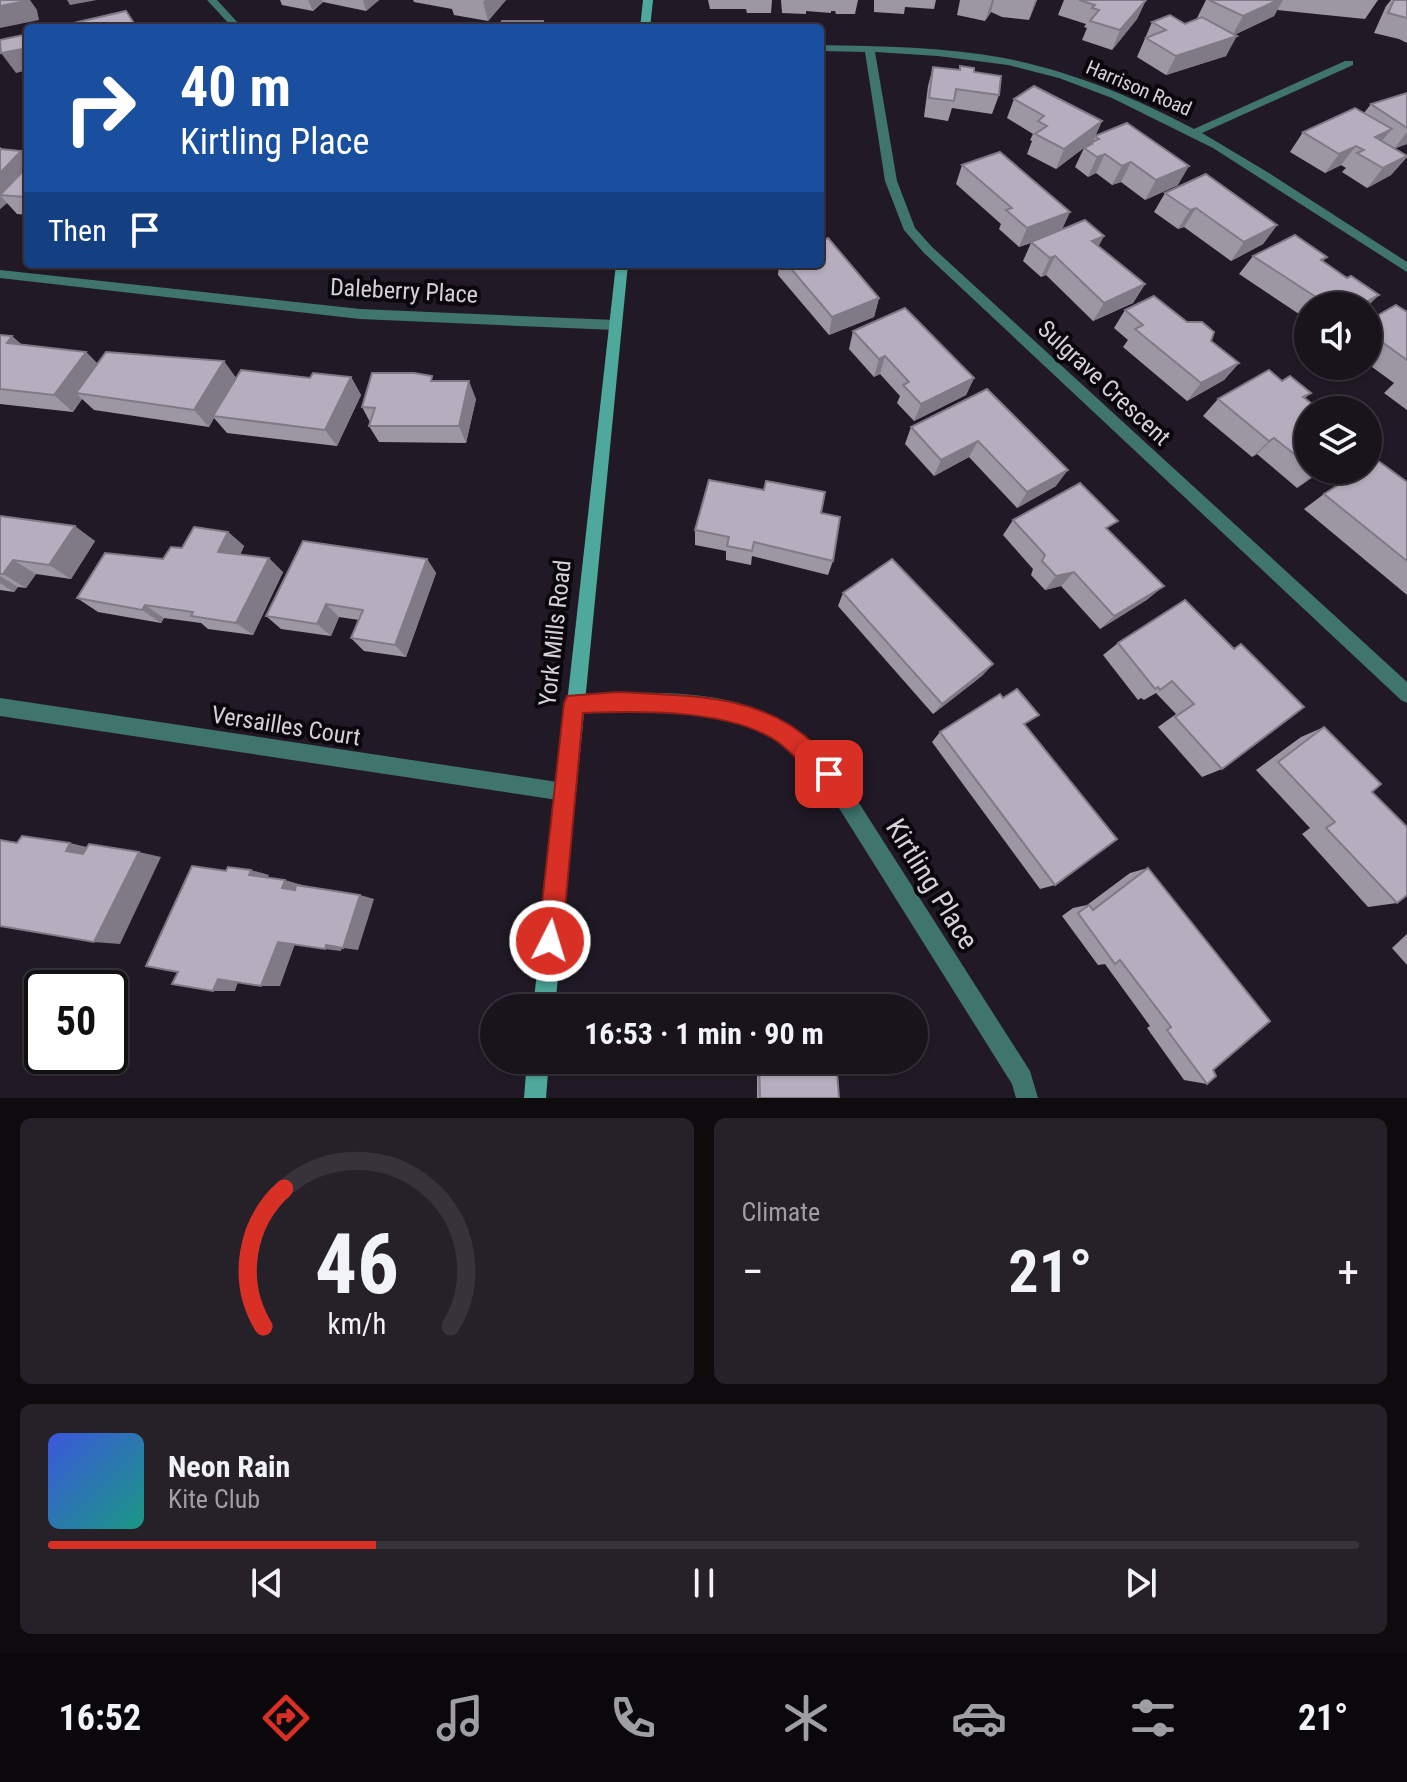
<!DOCTYPE html>
<meta charset="utf-8">
<style>
:root{--surface:#19141c;--page:#262129;--text:#f1f3f6;--muted:#9f9ea3;--line:#37333b;--accent:#d93025}
body{margin:0;font-family:"Roboto Condensed",sans-serif;background:var(--page);color:var(--text);height:100vh;display:flex;flex-direction:column;font-size:30px;white-space:nowrap}
*{box-sizing:border-box;margin:0}
p{font-size:26px;color:var(--muted)}
.icon{flex:none;width:44px;height:44px;fill:none;stroke:currentColor;stroke-width:2;stroke-linecap:round;stroke-linejoin:round}
.map{position:relative;height:1098px;overflow:hidden}
.drawer{display:flex;flex-direction:column;gap:20px;padding:20px;background:#0e0b0f;flex:1}
.drawer>*{flex:none}
.banner{position:absolute;left:24px;top:24px;width:800px;height:244px;border-radius:8px;box-shadow:0 2px 6px #0004,0 0 0 2px var(--line);background:#1a4fa0;color:#fff;overflow:hidden}
.fabs{position:absolute;left:1294px;top:292px;display:grid;gap:16px}
.fabs a{display:grid;place-items:center;width:88px;height:88px;border-radius:50%;background:var(--surface);box-shadow:0 2px 6px #0004,0 0 0 2px var(--line);font-size:40px}
.speed{position:absolute;left:24px;top:970px;display:flex;gap:16px;font-size:40px;font-weight:700;text-align:center}
.speed>*{display:grid;place-content:center;width:104px;height:104px;border-radius:50%;background:var(--surface);box-shadow:0 2px 6px #0004,0 0 0 2px var(--line);line-height:1}
.speed .limit{border:4px solid #111;border-radius:12px;background:#fff;color:#111}
.pin{position:absolute;display:grid;place-items:center;width:68px;height:68px;color:#fff;margin:-34px;border-radius:16px;box-shadow:0 4px 12px #0006}
.me{position:absolute;width:88px;margin:-44px;rotate:5deg;stroke-linejoin:round;filter:drop-shadow(0 0 6px #0008)}
.turn{display:flex;align-items:center;gap:28px;height:168px;padding:0 24px;font-size:36px}
.turn .icon{width:104px;height:104px;stroke-width:2.5}
.turn b{display:block;font-size:56px;line-height:68px}
.then{display:flex;align-items:center;height:76px;padding:0 24px;background:#0003;gap:16px;font-size:30px}
.big{font-size:60px;font-weight:700;line-height:1.1}
.drawer .card{flex:1;display:flex;flex-direction:column;justify-content:center;gap:12px;min-width:0;padding:0 28px;border-radius:12px;background:var(--page)}
.drawer .dial{align-items:center;gap:0}
.dial svg{height:208px;overflow:visible;fill:none;stroke:var(--line);stroke-width:7;stroke-linecap:round;text-anchor:middle}
.dial text{fill:var(--text);stroke:none}
.song{display:flex;align-items:center;gap:24px}
.cover{width:96px;height:96px;border-radius:12px;background:linear-gradient(135deg,hsl(230 70% 55%),hsl(170 70% 35%))}
.played{height:8px;border-radius:4px;background:linear-gradient(90deg,var(--accent) 25%,var(--line) 25%)}
.keys{display:flex;justify-content:space-around;direction:ltr}
.heat{display:flex;justify-content:space-between;align-items:center;font-size:44px;direction:ltr}
.drawer .tiles{flex:1;display:grid;gap:20px;grid-template-columns:1fr 1fr}
.card:last-child{grid-column:span 2}
.trip{position:absolute;left:480px;top:994px;width:448px;height:80px;border-radius:40px;background:var(--surface);box-shadow:0 2px 6px #0004,0 0 0 2px var(--line);font-weight:700;line-height:80px;text-align:center}
.menu{display:flex;height:128px;justify-content:space-around;align-items:center;background:#0a080b;color:var(--muted)}
.menu .icon{width:56px;height:56px}
.menu .current{color:var(--accent)}
.menu b{font-size:36px;color:var(--text)}
.map>svg:first-child{display:block}
.lines{fill:none;stroke-linecap:round;stroke-linejoin:round}
.street{fill:#40756d;fill-rule:evenodd}
.secondary{fill:#4ea89b;fill-rule:evenodd}
.wall{fill:#9d96a3}
.shaded-wall{fill:#7f7a85}
.building{fill:#b6aebe;stroke:#7f7a85;stroke-width:2}
.route{fill:#d93025;stroke:#8d1f18;stroke-width:2}
.labels{text-anchor:middle;dominant-baseline:central;stroke-width:8;stroke-linejoin:round;paint-order:stroke}
.far-street-label{font-size:20px;fill:#d5d0d9;stroke:#09070b}
.street-label{font-size:24px;fill:#d5d0d9;stroke:#09070b}
.near-street-label{font-size:28px;fill:#d5d0d9;stroke:#09070b}
</style>
<div class="map">
<svg width="1407" height="1098" viewBox="0 0 1407 1098">
<rect width="100%" height="100%" fill="#211a26"/>
<g class="lines">
<g class="street">
<path d="M207,0H217L238,23L247,28L232,27Z"/>
<path d="M820,45C882,46 943,47 1004,58C1070,71 1134,97 1194,129L1345,61H1353V65L1202,133L1269,173L1407,262V272L1213,148L1112,98L1059,78L1008,65L938,56L875,52L897,181L915,228L932,247L1407,682V703L1401,700L924,253L904,230L885,181L865,52L820,51Z"/>
<path d="M0,270L360,309L615,320L622,325L615,330L360,319L0,278Z"/>
<path d="M574,694C638,693 716,686 774,717C798,730 817,748 836,767L1030,1071L1038,1098H1016L1012,1084L822,781C803,760 781,738 754,726C704,704 628,711 574,712L568,709L565,703L568,697Z"/>
<path d="M0,698L564,783L571,785L573,792L571,799L564,801L0,716Z"/>
</g>
<g class="secondary">
<path d="M643,0H653L650,28H640Z"/>
<path d="M616,264H628L555,1008H533Z"/>
<path d="M527,1060H549L546,1098H524Z"/>
</g>
</g>
<g class="wall">
<path d="M280,0H379L366,11L323,2L313,11L282,5Z"/>
<path d="M413,0H506L488,21L454,15L452,9L414,2Z"/>
<path d="M708,0H772L771,13H747L746,9H710Z"/>
<path d="M781,0H858L855,14H836L835,11H831V13L806,11V14L782,13Z"/>
<path d="M874,0H936L934,9L905,7L904,14L874,12Z"/>
<path d="M960,0H1037L1029,20L1002,17L991,12L985,21L957,15Z"/>
<path d="M1064,0H1146L1137,19L1112,50L1082,40L1087,28L1084,27L1086,24L1058,15Z"/>
<path d="M1206,0H1378L1365,19L1277,10L1274,16L1234,35L1226,56L1166,75L1137,57L1152,22L1185,24L1198,18H1197Z"/>
<path d="M1391,0H1407V43L1399,39L1374,33L1386,6Z"/>
<path d="M933,67L974,72L999,95L992,114L952,108L948,121L924,117L928,86Z"/>
<path d="M1407,93V144L1394,148L1407,157L1391,175L1367,188L1342,172L1346,168L1341,165L1325,173L1290,152L1303,132L1364,113L1371,104Z"/>
<path d="M1014,99L1102,121L1093,141L1056,169L1027,154L1032,141L1030,140L1033,134L1007,118Z"/>
<path d="M1095,136L1178,185L1145,200L1121,182L1112,185L1096,173L1088,177L1075,167L1084,148L1089,146Z"/>
<path d="M0,147L2,149L21,151L28,160V215L17,214L7,203L0,209Z"/>
<path d="M962,165L1070,212L1061,230L1104,236L1098,246L1145,284L1133,303L1093,321L1046,275L1041,277L1023,261L1031,243L1019,247L999,229L1001,224L956,184Z"/>
<path d="M1165,193L1277,225L1263,244L1231,261L1184,227L1178,229L1154,212Z"/>
<path d="M1253,256L1327,257L1323,261L1368,306H1308V326L1299,319L1302,316L1239,274Z"/>
<path d="M779,264H820L879,298L874,317L829,335L778,275Z"/>
<path d="M1125,310L1211,341L1239,363L1224,380L1187,401L1123,347L1128,340L1114,328Z"/>
<path d="M1407,312V410L1384,393L1394,383L1368,364V321Z"/>
<path d="M853,331L974,378L966,395L914,421L897,403L900,396L880,374L874,377L849,349Z"/>
<path d="M0,335L12,336L21,344L86,352L97,363L236,378L351,377L361,395L337,446L227,433L214,418L209,427L94,410L82,399L73,412L0,404Z"/>
<path d="M435,381L476,399L466,443L379,442L369,426L370,422L362,407Z"/>
<path d="M1282,381L1311,393L1305,398L1308,410V470H1323L1297,488L1257,454L1252,457L1203,416L1218,399Z"/>
<path d="M987,389L1056,486L1017,508L969,457L934,476L905,444L911,427Z"/>
<path d="M1407,482V595L1304,509L1324,494Z"/>
<path d="M821,513L833,561L828,575L752,556L751,565L726,560V551L695,545V530Z"/>
<path d="M0,516L95,541L71,579L36,574L26,588L18,587L14,592L0,590Z"/>
<path d="M1013,520L1109,531L1148,599L1100,629L1061,586L1045,590L1031,575L1033,569L1003,535Z"/>
<path d="M228,532L244,546L240,555L283,572L253,635L208,629L201,623L164,618L161,623L98,612L77,598L163,559L182,548Z"/>
<path d="M427,559L436,573L406,657L364,651L351,638L359,620L339,617L331,636L281,629L266,616Z"/>
<path d="M843,593L983,675L933,714L838,606Z"/>
<path d="M1118,643L1233,649L1241,644L1222,769L1202,777L1158,727L1176,714L1156,693L1144,700L1141,698L1138,700L1103,655Z"/>
<path d="M1025,726L1055,885L1040,889L932,742L940,732Z"/>
<path d="M1324,727L1372,792L1397,903L1368,907L1302,834L1310,828L1256,770L1301,737Z"/>
<path d="M1148,868L1213,1070L1207,1084L1184,1080L1147,1028L1150,1026L1105,964L1098,965L1062,916L1073,908L1087,905L1130,873Z"/>
<path d="M1407,934V965L1392,948Z"/>
<path d="M757,1060H836L839,1098H757Z"/>
</g>
<g class="shaded-wall">
<path d="M26,0H30L37,10L39,20L0,28V6Z"/>
<path d="M67,0H97L70,5Z"/>
<path d="M308,0H322L323,2L313,11Z"/>
<path d="M363,0H379L366,11Z"/>
<path d="M485,0H506L488,21L483,2Z"/>
<path d="M992,0H994L991,12L985,21Z"/>
<path d="M1036,0H1037L1029,20L1035,1Z"/>
<path d="M1146,0L1137,19L1112,50L1120,30Z"/>
<path d="M1278,0H1283L1274,16L1232,36L1243,16Z"/>
<path d="M1237,36L1226,56L1166,75L1176,56Z"/>
<path d="M28,48V70L16,73L1,53Z"/>
<path d="M1102,121L1093,141L1056,169L1064,149Z"/>
<path d="M1392,129L1376,148L1360,157L1375,137Z"/>
<path d="M1407,132V144L1394,149Z"/>
<path d="M1356,146L1341,165L1325,173L1339,154Z"/>
<path d="M0,147L12,161L21,151L28,160V180L0,195Z"/>
<path d="M1105,154L1096,173L1088,177L1097,157Z"/>
<path d="M1407,156L1391,175L1367,188L1383,168Z"/>
<path d="M1131,162L1121,182L1112,185L1122,166Z"/>
<path d="M1189,166L1178,185L1145,200L1156,180Z"/>
<path d="M0,195L7,203L0,209Z"/>
<path d="M1196,208L1184,227L1178,229L1190,210Z"/>
<path d="M1070,212L1061,232L1019,247L1027,228Z"/>
<path d="M1277,225L1263,244L1231,261L1244,242Z"/>
<path d="M1104,236L1094,255L1092,241Z"/>
<path d="M1055,256L1046,275L1041,277L1050,258Z"/>
<path d="M1145,284L1133,303L1093,321L1104,303Z"/>
<path d="M1379,295L1368,306H1359Z"/>
<path d="M879,298L874,317L829,335L832,317Z"/>
<path d="M12,336L31,354L7,343Z"/>
<path d="M86,352L103,370L76,393L82,399L73,412L54,395Z"/>
<path d="M885,356L880,374L874,377L879,359Z"/>
<path d="M224,361L237,379L213,416L214,418L209,427L194,410Z"/>
<path d="M1239,363L1224,380L1187,401L1201,383Z"/>
<path d="M351,377L361,395L337,446L325,430Z"/>
<path d="M974,378L966,395L914,421L921,404Z"/>
<path d="M469,381L476,399L466,443L459,426Z"/>
<path d="M1274,438L1257,454L1252,457L1269,441Z"/>
<path d="M978,441L969,457L934,476L941,460Z"/>
<path d="M1068,470L1056,486L1017,508L1027,492Z"/>
<path d="M1318,470H1323L1297,488L1316,472Z"/>
<path d="M75,526L95,541L71,579L49,565Z"/>
<path d="M228,532L244,546L234,566L218,552Z"/>
<path d="M269,558L283,572L253,635L236,623Z"/>
<path d="M427,559L436,573L406,657L395,645Z"/>
<path d="M13,560L36,574L26,588L3,574Z"/>
<path d="M1074,572L1061,586L1045,590L1056,576Z"/>
<path d="M0,576L18,587L14,592L0,583Z"/>
<path d="M1164,586L1148,599L1100,629L1114,616Z"/>
<path d="M326,604L339,617L331,636L317,624Z"/>
<path d="M145,605L164,618L161,623L142,610Z"/>
<path d="M993,664L983,675L933,714L942,704Z"/>
<path d="M70,843L95,849L91,856L66,851Z"/>
<path d="M139,852L161,857L120,944L94,942Z"/>
<path d="M251,870L269,875L267,879L249,875Z"/>
<path d="M285,880L302,885L299,892L282,888Z"/>
<path d="M360,895L374,899L358,950L343,948Z"/>
<path d="M278,942L295,944L280,986H261Z"/>
<path d="M326,945L342,947L341,951L325,949Z"/>
<path d="M218,979H239L235,991H213Z"/>
</g>
<g class="building">
<path d="M0,0H26V1L0,6Z"/>
<path d="M1079,0H1146L1120,30L1090,21L1099,10L1092,8L1095,5Z"/>
<path d="M1209,0H1278L1243,16Z"/>
<path d="M1394,0H1407V18L1388,13Z"/>
<path d="M126,11L137,28H52Z"/>
<path d="M1170,15L1185,24L1202,17L1237,36L1176,56L1146,38L1166,30L1152,22Z"/>
<path d="M502,21H543L541,28H500Z"/>
<path d="M28,34V48L1,53L0,40Z"/>
<path d="M960,66L974,68V72L1001,76L999,95L956,89L954,101L929,98L933,67L960,70Z"/>
<path d="M1034,86L1102,121L1064,149L1035,134L1047,126L1038,121L1044,116L1014,99Z"/>
<path d="M1407,93V128L1371,104Z"/>
<path d="M1355,108L1392,129L1375,137L1407,156L1383,168L1357,153L1364,150L1356,146L1339,154L1303,132Z"/>
<path d="M1127,123L1189,166L1156,180L1131,162L1122,166L1105,154L1097,157L1084,148L1092,144L1090,143L1099,139L1095,136Z"/>
<path d="M0,149L21,151L0,173Z"/>
<path d="M1000,152L1070,212L1027,228L1006,210L1012,208L962,165Z"/>
<path d="M28,166V195L25,197L0,195Z"/>
<path d="M1206,174L1277,225L1244,242L1196,208L1190,210L1165,193Z"/>
<path d="M1085,220L1104,236L1092,241L1145,284L1104,303L1055,256L1050,258L1031,242Z"/>
<path d="M1295,235L1327,257L1321,260L1347,278L1351,276L1379,295L1359,306H1322L1316,301L1319,299L1253,256Z"/>
<path d="M828,238L879,298L832,317L787,264H820V242Z"/>
<path d="M1154,296L1187,322H1202L1214,332L1211,341L1239,363L1201,383L1135,329L1143,325L1125,310Z"/>
<path d="M1396,305L1407,312V360L1368,332V321Z"/>
<path d="M905,308L974,378L921,404L903,385L909,382L885,356L879,359L853,331Z"/>
<path d="M0,335L12,336L7,343L86,352L54,395L0,389Z"/>
<path d="M106,352L224,361L194,410L76,393Z"/>
<path d="M241,370L310,378L313,373L351,377L325,430L213,416Z"/>
<path d="M1269,370L1282,381L1290,376L1311,393L1303,397L1320,410H1308V465L1274,438L1269,441L1218,399Z"/>
<path d="M372,373H414L432,376L431,381H469L459,426H369L375,408L362,407Z"/>
<path d="M987,389L1068,470L1027,492L978,441L941,460L911,427Z"/>
<path d="M1377,460L1407,482V561L1324,494L1362,470H1368V466Z"/>
<path d="M709,480L764,490L766,481L825,492L821,513L840,517L833,561L754,542L752,551L727,546L729,537L695,530Z"/>
<path d="M1080,483L1118,521L1106,528L1164,586L1114,616L1074,572L1056,576L1042,561L1045,555L1013,520Z"/>
<path d="M0,516L75,526L49,565L13,560L3,574H0Z"/>
<path d="M194,527L228,532L218,552L269,558L236,623L191,616L193,612L145,605L142,610L77,598L105,553L163,559L171,547L182,548Z"/>
<path d="M303,541L427,559L395,645L351,638L363,610L326,604L317,624L266,616Z"/>
<path d="M892,559L993,664L942,704L843,593Z"/>
<path d="M1185,600L1234,649L1241,644L1304,707L1222,769L1175,717L1194,704L1172,681L1160,690L1158,687L1155,689L1118,643Z"/>
<path d="M1017,689L1039,715L1024,724L1117,839L1055,885L940,732L1000,694L1003,698Z"/>
<path d="M1324,727L1381,784L1372,792L1407,827V895L1397,903L1326,828L1335,822L1278,762Z"/>
<path d="M22,836L70,843L66,851L83,854L89,844L139,852L94,942L0,926V840L17,843Z"/>
<path d="M192,866L226,871L228,867L251,870L249,875L285,880L282,888L295,890L296,885L360,895L343,948L326,945L325,949L278,942L261,986L218,979L213,991L172,984L178,972L146,966Z"/>
<path d="M1148,868L1270,1021L1213,1070L1216,1076L1207,1084L1167,1030L1171,1027L1120,960L1115,964L1078,913L1089,905L1093,910Z"/>
<path d="M759,1060H836L839,1098H760Z"/>
</g>
<path class="route" d="M618,692C687,696 764,693 816,746C825,754 835,762 839,774L836,781L829,784C807,775 793,750 772,738C721,709 642,711 583,713L562,941L559,949L550,953L542,949L538,941L564,703L567,696Z"/>
<g class="labels">
<g class="far-street-label">
<text transform="translate(1139 88) rotate(23)">Harrison Road</text>
</g>
<g class="street-label">
<text transform="translate(404 291) rotate(3)">Daleberry Place</text>
<text transform="translate(1104 383) rotate(43)">Sulgrave Crescent</text>
<text transform="translate(555 633) rotate(-84)">York Mills Road</text>
<text transform="translate(286 726) rotate(9)">Versailles Court</text>
</g>
<g class="near-street-label">
<text transform="translate(932 884) rotate(58)">Kirtling Place</text>
</g>
</g>
</svg>
<div class="fabs">
<a><svg class="icon" aria-label="sound" viewBox="0 0 24 24"><path d="M4 9h4l5-4v14l-5-4H4zM17 9q2 3 0 6"/></svg></a>
<a><svg class="icon" aria-label="layers" viewBox="0 0 24 24"><path d="M12 4l9 5-9 5-9-5zM3 14l9 5 9-5"/></svg></a>
</div>
<div class="speed"><div class="limit">50</div></div>
<div class="pin" style="left:829px;top:774px;background:#d93025"><svg class="icon" aria-label="arrive" viewBox="0 0 24 24"><path d="M6 21V4h12l-3 4 3 4H6"/></svg></div>
<svg class="me" style="left:550px;top:941px" viewBox="-20 -20 40 40"><circle r="17" fill="#d93025" stroke="#fff" stroke-width="3"/><path d="M0-11L8 9 0 5-8 9z" fill="#fff"/></svg>
<div class="trip">16:53 · 1 min · 90 m</div>
<div class="banner">
<div class="turn"><svg class="icon" aria-label="right" viewBox="0 0 24 24"><path d="M7 20v-9h11M14 6l5 5-5 5"/></svg><div><b>40 m</b>Kirtling Place</div></div>
<div class="then">Then<svg class="icon" aria-label="arrive" viewBox="0 0 24 24"><path d="M6 21V4h12l-3 4 3 4H6"/></svg></div>
</div>
</div>
<section class="drawer">
<div class="tiles">
<div class="card dial"><svg viewBox="0 0 100 80">
<path d="M14 69A42 42 0 1 1 86 69"/>
<path d="M14 69A42 42 0 0 1 22 16" stroke="#d93025"/>
<text x="50" y="56" font-size="32" font-weight="700">46</text>
<text x="50" y="72" font-size="11">km/h</text>
</svg></div>
<div class="card"><p>Climate</p>
<div class="heat"><a>−</a><b class="big">21°</b><a>+</a></div>
</div>
<div class="card">
<div class="song"><i class="cover"></i><div><b>Neon Rain</b><p>Kite Club</p></div></div>
<div class="played"></div>
<div class="keys"><svg class="icon" aria-label="previous" viewBox="0 0 24 24"><path d="M18 5L8 12l10 7zM5 5v14"/></svg><svg class="icon" aria-label="pause" viewBox="0 0 24 24"><path d="M8 5v14M16 5v14"/></svg><svg class="icon" aria-label="next" viewBox="0 0 24 24"><path d="M6 5l10 7-10 7zM19 5v14"/></svg></div>
</div>
</div>
</section>
<nav class="menu">
<b>16:52</b>
<svg class="icon current" aria-label="directions" viewBox="0 0 24 24"><path d="M12 3l9 9-9 9-9-9zM9 14v-3h6M13 9l2 2-2 2"/></svg>
<svg class="icon" aria-label="music" viewBox="0 0 24 24"><path d="M9 18V5l10-2v13"/><circle cx="6" cy="18" r="3"/><circle cx="16" cy="16" r="3"/></svg>
<svg class="icon" aria-label="phone" viewBox="0 0 24 24"><path d="M5 4h4l2 5-3 2q2 4 5 5l2-3 5 2v4C11 20 4 13 5 4z"/></svg>
<svg class="icon" aria-label="climate" viewBox="0 0 24 24"><path d="M12 3v18M4 7l16 10M4 17L20 7"/></svg>
<svg class="icon" aria-label="car" viewBox="0 0 24 24"><path d="M5 17H2v-5l4-1 3-4h7l3 4 3 1v5h-3M9 17h6M6 11h13"/><circle cx="7" cy="17" r="2"/><circle cx="17" cy="17" r="2"/></svg>
<svg class="icon" aria-label="filters" viewBox="0 0 24 24"><path d="M4 7h16M4 17h16"/><circle cx="9" cy="7" r="2"/><circle cx="15" cy="17" r="2"/></svg>
<b>21°</b>
</nav>
